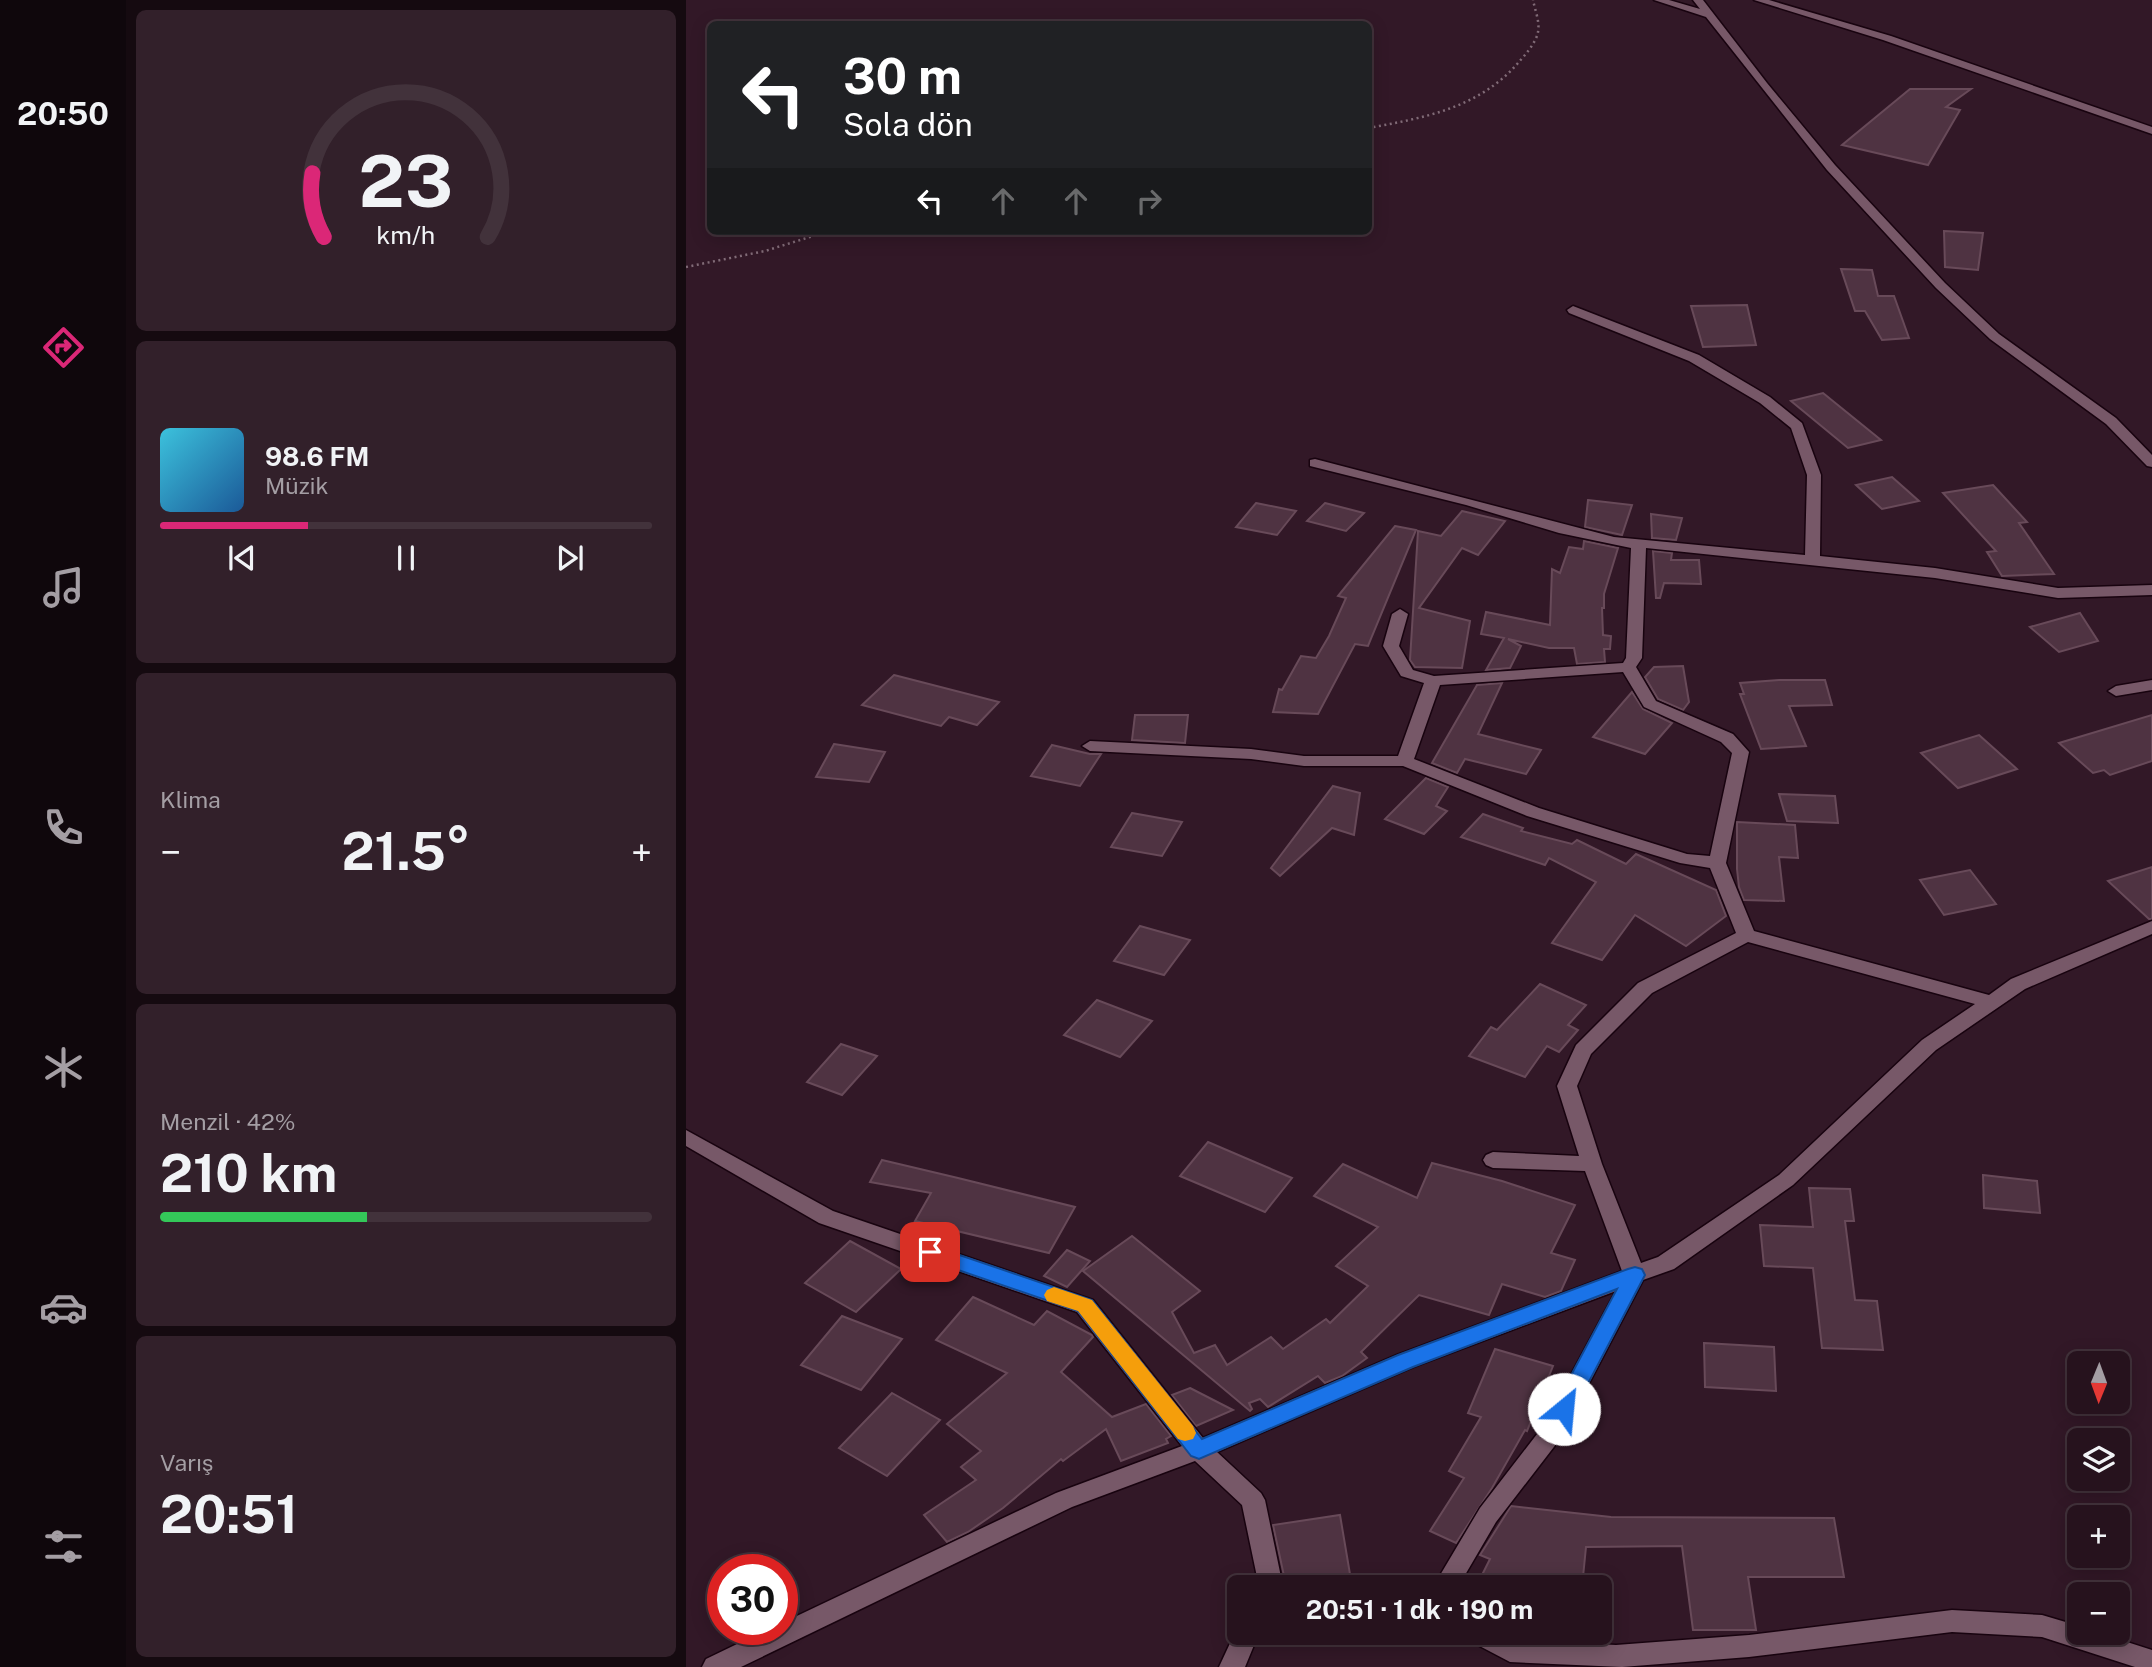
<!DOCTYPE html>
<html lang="tr">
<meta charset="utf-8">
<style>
:root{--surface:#26121d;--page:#32202a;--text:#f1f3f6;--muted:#a49ea4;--line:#42323b;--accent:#db2777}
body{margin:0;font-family:"Public Sans",sans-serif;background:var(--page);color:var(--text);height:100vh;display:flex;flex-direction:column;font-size:26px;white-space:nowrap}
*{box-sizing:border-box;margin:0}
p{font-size:23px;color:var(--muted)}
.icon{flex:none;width:38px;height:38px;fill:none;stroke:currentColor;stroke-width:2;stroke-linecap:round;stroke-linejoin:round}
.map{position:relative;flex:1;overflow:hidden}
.drawer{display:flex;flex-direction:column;gap:10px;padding:10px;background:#150a10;width:560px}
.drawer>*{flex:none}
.hud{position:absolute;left:21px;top:21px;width:665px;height:214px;border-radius:10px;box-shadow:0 4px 18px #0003,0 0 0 2px var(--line);background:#202124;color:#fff;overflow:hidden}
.needle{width:46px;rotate:181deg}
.controls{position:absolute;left:1381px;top:1351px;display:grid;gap:14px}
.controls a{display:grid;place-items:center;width:63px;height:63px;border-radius:10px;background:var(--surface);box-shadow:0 4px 18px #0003,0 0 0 2px var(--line);font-size:35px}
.speed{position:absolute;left:21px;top:1554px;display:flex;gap:14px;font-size:35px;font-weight:700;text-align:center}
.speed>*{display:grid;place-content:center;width:91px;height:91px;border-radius:50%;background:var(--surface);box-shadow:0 4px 18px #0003,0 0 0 2px var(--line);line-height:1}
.speed .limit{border:10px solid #d22;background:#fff;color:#111}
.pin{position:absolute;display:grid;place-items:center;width:60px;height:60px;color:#fff;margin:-30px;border-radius:14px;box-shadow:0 4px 10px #0006}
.me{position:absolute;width:77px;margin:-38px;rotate:28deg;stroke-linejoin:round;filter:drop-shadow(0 0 5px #0008)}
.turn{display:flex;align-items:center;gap:24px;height:147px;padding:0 21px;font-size:32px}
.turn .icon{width:91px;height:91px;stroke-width:2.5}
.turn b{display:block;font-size:49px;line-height:60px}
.lanes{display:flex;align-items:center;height:66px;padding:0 21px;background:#0003;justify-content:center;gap:35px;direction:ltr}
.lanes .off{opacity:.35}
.big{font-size:52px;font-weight:700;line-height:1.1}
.drawer .widget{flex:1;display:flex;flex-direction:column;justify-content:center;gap:10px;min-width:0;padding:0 24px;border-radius:10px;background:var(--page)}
.drawer .dial{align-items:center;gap:0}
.dial svg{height:182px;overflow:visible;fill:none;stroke:var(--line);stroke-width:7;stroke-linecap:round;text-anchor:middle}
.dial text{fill:var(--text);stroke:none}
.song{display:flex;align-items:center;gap:21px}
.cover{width:84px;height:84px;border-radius:10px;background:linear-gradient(135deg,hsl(190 70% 55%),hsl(210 70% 35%))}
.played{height:7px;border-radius:4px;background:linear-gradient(90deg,var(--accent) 30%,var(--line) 30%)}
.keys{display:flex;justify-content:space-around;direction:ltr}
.heat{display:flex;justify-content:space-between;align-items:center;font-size:38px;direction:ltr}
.charge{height:10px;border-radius:5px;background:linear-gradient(90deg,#34c759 42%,var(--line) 0)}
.trip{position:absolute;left:541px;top:1575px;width:385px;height:70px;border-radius:10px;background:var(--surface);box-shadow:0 4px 18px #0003,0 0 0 2px var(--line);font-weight:700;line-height:70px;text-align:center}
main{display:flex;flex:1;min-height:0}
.tabs{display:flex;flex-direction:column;width:126px;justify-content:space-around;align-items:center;background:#0f070c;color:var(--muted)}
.tabs .icon{width:49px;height:49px}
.tabs .selected{color:var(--accent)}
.tabs b{font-size:32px;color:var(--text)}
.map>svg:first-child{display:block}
.building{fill:#4f3342;stroke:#684a59;stroke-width:2}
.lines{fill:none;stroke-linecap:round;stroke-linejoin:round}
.minor-casing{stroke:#18030f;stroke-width:3}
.path{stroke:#816b77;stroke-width:2.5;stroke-dasharray:2 3.5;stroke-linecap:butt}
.minor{fill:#775868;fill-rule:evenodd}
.route{fill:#1a73e8;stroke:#114b97;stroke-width:2}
.slow{fill:#f59e0b}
</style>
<main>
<nav class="tabs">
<b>20:50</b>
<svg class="icon selected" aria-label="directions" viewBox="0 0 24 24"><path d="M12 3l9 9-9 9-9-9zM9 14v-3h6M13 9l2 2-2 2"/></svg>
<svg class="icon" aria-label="music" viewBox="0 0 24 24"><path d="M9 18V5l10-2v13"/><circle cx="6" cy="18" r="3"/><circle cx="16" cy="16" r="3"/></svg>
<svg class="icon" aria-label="phone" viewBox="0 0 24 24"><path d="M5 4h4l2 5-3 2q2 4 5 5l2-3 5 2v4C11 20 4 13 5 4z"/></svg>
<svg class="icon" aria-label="climate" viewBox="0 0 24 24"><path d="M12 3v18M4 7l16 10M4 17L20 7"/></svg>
<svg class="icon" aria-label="car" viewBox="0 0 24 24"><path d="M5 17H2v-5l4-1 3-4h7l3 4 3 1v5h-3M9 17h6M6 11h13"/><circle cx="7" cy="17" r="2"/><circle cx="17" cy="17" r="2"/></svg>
<svg class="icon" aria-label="filters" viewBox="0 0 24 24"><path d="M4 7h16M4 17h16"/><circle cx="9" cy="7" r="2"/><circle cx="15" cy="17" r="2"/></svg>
</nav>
<section class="drawer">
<div class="widget dial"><svg viewBox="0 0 100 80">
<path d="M14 69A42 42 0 1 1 86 69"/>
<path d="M14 69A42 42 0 0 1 9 41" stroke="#db2777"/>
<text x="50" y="56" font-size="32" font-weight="700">23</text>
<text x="50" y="72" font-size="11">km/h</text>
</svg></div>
<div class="widget">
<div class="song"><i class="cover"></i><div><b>98.6 FM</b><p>Müzik</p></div></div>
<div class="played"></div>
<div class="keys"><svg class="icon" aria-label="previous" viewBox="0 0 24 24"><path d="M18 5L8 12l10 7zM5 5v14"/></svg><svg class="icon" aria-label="pause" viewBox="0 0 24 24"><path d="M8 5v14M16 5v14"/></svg><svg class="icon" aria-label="next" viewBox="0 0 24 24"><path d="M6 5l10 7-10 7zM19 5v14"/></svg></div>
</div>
<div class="widget"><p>Klima</p>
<div class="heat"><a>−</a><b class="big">21.5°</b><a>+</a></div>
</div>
<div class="widget"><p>Menzil · 42%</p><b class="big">210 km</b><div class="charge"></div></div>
<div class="widget"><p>Varış</p><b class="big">20:51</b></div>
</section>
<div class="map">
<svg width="1466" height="1667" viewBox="0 0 1466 1667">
<rect width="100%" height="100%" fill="#321827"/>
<g class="building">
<path d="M1224,89H1285L1260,107L1274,110L1242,165L1156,145Z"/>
<path d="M1258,231L1297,233L1292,270L1259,267Z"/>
<path d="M1155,269L1186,270L1192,296H1208L1223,338L1196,340L1179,311H1169Z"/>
<path d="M1061,305L1070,345L1017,347L1005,306Z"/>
<path d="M1137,393L1195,440L1162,448L1105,401Z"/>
<path d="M1206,477L1233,501L1196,509L1170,485Z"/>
<path d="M1307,485L1341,522L1333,523L1368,574L1316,576L1301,552L1310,551L1257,493Z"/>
<path d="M902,500L946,505L936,535L899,527Z"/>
<path d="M570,503L610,511L591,535L550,527Z"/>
<path d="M639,503L678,513L660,531L621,521Z"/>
<path d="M776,511L819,521L792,555L776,548L733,608L784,621L776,668L729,667L724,660L732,531L755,536Z"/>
<path d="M965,514L996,518L990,540L966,538Z"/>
<path d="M709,526L730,530L682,646L669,644L632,714L587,712L593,689L596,690L615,656L630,658L643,636L660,598L652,596Z"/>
<path d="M898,541L932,548L918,594V608H916L917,635L925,636L924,649H918L919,662L891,664L888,648H863L822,639L835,646L824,668L800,670L818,638L795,634L800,612L864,625L866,569L874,573L883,547L897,549Z"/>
<path d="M967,551L986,553L985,560H1013L1015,584L978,583L974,598H970Z"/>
<path d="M1394,613L1412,641L1373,652L1344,627Z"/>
<path d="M997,666L1003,702L997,710L972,699L959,677L968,667Z"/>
<path d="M208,675L313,702L291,725L263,717L255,726L176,705Z"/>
<path d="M1093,680H1139L1146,705L1103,706L1120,746L1075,749L1054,694H1058L1054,683Z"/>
<path d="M816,683L792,734L855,750L840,774L779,759L771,773L746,763L791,685Z"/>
<path d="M946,692L957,709L986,723L959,754L907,737Z"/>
<path d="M449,715H502L499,743L446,740Z"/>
<path d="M1466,715V761L1424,775L1418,770L1407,773L1373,743Z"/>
<path d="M1293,735L1331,769L1272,788L1235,753Z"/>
<path d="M148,744L199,752L183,782L130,777Z"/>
<path d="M366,745L404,754H415L394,786L345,776Z"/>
<path d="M740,778L762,787L750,806L761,811L738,834L699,819Z"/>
<path d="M647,786L674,793L668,835L646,828L594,876L585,868Z"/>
<path d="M1093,794L1149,796L1152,823L1101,821Z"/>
<path d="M446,813L496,822L476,856L425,847Z"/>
<path d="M797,814L837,828L835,831L886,844L891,840L940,864L950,854L1030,890L1040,916L1000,946L949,915L916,960L866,943L910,882L863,858L859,865L775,837Z"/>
<path d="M1051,822L1109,825L1112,858L1093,857L1098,901L1058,900L1053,887L1051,869Z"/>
<path d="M1466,867V919H1463L1422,881Z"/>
<path d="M1284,870L1310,904L1258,915L1234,880Z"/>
<path d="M454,926L504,940L478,975L428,961Z"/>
<path d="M854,984L900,1005L882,1025L892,1030L873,1052L861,1046L839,1077L783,1056L805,1027L811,1030Z"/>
<path d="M411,1000L466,1021L434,1057L378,1035Z"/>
<path d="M155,1044L191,1056L156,1095L121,1082Z"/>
<path d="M522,1142L606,1178L579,1212L494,1176Z"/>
<path d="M196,1160L272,1178L389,1207L363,1253L229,1221L245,1193L184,1182Z"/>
<path d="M746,1163L816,1181L889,1205L865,1253L889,1260L875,1291L859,1297L816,1284L803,1315L733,1295L675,1352L681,1358L656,1376L639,1383L632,1376L582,1407L574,1399L563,1403L566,1409L564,1411L397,1271L446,1236L514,1291L486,1312L508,1353L529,1345L541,1365L585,1337L597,1349L640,1319L644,1323L682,1286L650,1266L692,1227L628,1196L657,1164L731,1198Z"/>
<path d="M1297,1175L1351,1181L1354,1213L1298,1208Z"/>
<path d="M1123,1188L1164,1189L1168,1221H1159L1169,1300L1191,1301L1197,1350L1136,1348L1127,1268L1078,1266L1074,1225L1127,1227Z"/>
<path d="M164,1241L215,1269L170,1312L119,1283Z"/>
<path d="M381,1250L404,1261L381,1287L358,1276Z"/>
<path d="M287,1297L348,1325L361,1311L406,1335L407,1337L375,1372L426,1417L460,1404L485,1436L480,1439L482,1443L435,1461L420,1429L377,1461L375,1459L317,1508L282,1532L261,1542L238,1515L290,1480L275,1467L295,1451L261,1424L321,1373L250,1340Z"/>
<path d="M156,1316L216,1339L175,1390L115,1365Z"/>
<path d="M1018,1343L1088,1347L1090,1391L1019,1387Z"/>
<path d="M809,1349L867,1366L841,1431L839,1430L806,1488L770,1543L744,1531L778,1478L763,1471L795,1417L782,1413Z"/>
<path d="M504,1388L547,1410L510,1426L486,1395Z"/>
<path d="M206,1393L254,1420L201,1476L153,1448Z"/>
<path d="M825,1506L925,1517L1148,1518L1158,1577H1062L1070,1630H1007L996,1546L900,1547L896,1587H790L804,1559L794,1555Z"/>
<path d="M654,1515L665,1580L594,1587L598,1576L587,1525Z"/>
</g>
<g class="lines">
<g class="minor-casing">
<g id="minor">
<path d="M968,0H983L1014,9L1007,0H1017L1081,83L1149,165L1259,283L1313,334L1430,418L1466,455V467L1461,466L1420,424L1304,339L1250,288L1141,170L1020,17Z"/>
<path d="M1068,0H1083L1205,36L1466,127V134L1197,40Z"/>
<path d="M887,306L1013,355L1084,397L1116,423L1135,475L1134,556L1249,568L1372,588L1466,585V595L1372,598L1249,578L960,548L956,658L950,667L970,701L1047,734L1063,752L1040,863L1068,931L1303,995L1325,979L1466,921V934L1339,989L1250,1050L1107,1185L988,1269L957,1280L874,1439L810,1522L772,1587H747L794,1508L858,1425L930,1291L727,1367L531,1452L575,1493L579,1500L595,1577L591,1587H567L571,1577L556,1505L509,1461L386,1507L55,1667H16L20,1659L82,1629H96V1623L370,1493L496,1446L391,1312L133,1223L0,1146V1130L147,1211L407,1300L517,1438L711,1355L936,1271L899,1171L807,1168L800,1165L797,1160L800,1155L807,1152L893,1156L871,1086L890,1045L952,983L1050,933L1024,868L994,863L841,816L717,766H618L565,759L404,751L396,746L404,741L565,749L618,756H712L738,683L715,676L697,646L706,614L714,609L722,614L713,646L727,670L748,676L937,663L940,658L945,548L873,533L780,505L624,466V460L629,459L928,537L1119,555L1121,475L1105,428L1074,403L1003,361L883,313L881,310ZM937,672L958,707L1035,742L1046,753L1024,856L1001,854L853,808L728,759L754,685ZM1062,942L1289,1004L1236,1040L1093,1175L972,1257L955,1263L916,1164L891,1086L905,1054L966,993Z"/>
<path d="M1466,680V690L1430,696L1422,691L1430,686Z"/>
<path d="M1266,1610L1356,1615L1393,1626V1633H1413L1466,1650V1667H1449L1356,1637L1266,1632L1063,1657L936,1667L824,1662L784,1641L780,1633H815L827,1640L930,1645L1063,1635Z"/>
<path d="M553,1624V1633H573L559,1667H533Z"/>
</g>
</g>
<g class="path">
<path d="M682,128C738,118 793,108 832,63C839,55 850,43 852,32C854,22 849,10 847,0"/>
<path d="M0,267L79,251L143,231"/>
</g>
<use href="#minor" class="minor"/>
</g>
<path class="route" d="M244,1245L406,1300L516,1439L712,1355L942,1269L949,1267L956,1269L959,1275L885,1416L878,1418L870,1416L867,1409L931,1289L727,1367L513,1459L505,1456L392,1311L237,1258L234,1252L237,1247Z"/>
<path class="slow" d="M368,1287L406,1300L507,1426L510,1433L507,1439L499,1441L492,1439L392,1311L361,1301L358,1295L361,1290Z"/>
</svg>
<div class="controls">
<a><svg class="needle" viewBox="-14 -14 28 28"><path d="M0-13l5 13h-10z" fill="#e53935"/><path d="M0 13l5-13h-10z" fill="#a49ea4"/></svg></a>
<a><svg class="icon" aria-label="layers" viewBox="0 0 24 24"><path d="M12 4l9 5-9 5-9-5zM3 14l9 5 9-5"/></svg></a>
<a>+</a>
<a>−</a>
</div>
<div class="speed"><div class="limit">30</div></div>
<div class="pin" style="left:244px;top:1252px;background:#d93025"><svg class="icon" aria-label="arrive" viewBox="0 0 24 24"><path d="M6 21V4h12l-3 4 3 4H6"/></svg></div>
<svg class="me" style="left:878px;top:1409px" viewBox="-20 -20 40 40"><circle r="19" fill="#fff"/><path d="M0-13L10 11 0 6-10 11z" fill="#1a73e8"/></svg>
<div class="trip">20:51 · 1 dk · 190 m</div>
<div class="hud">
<div class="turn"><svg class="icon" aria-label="left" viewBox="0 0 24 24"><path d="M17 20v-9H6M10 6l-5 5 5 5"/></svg><div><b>30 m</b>Sola dön</div></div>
<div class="lanes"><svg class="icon" aria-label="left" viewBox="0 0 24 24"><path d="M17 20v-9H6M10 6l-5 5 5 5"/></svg><svg class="icon off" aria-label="ahead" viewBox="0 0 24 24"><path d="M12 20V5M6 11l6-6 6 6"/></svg><svg class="icon off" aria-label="ahead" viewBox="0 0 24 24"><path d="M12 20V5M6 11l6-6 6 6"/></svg><svg class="icon off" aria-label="right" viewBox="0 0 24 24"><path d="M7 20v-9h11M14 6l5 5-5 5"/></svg></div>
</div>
</div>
</main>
